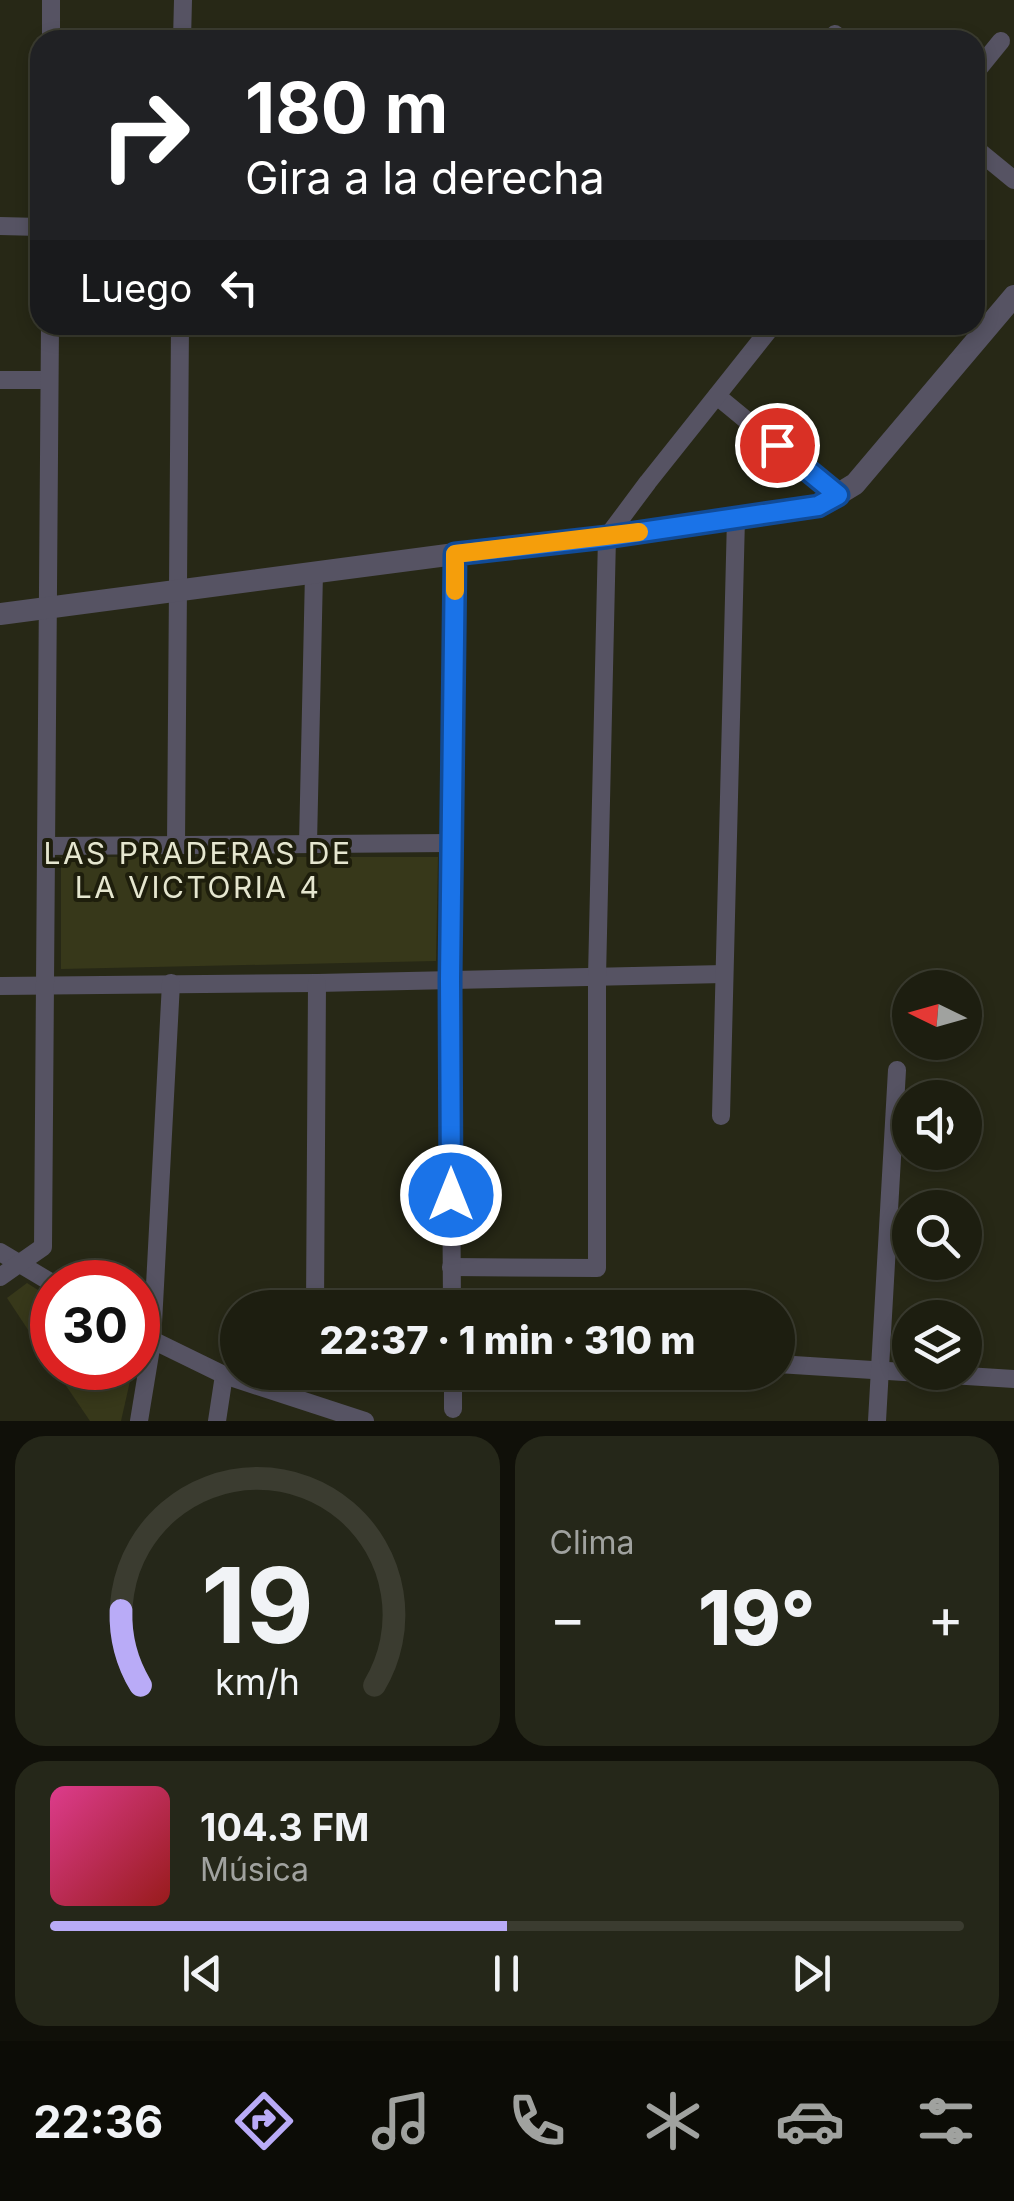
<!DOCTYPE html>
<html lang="es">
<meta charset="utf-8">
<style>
:root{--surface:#1d1e10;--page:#252719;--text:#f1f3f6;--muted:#a0a29f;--line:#3b3c30;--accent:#b9abf7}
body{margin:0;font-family:Inter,sans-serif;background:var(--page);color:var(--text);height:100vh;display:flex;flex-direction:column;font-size:38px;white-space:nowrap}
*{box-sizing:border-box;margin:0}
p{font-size:32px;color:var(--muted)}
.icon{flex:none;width:55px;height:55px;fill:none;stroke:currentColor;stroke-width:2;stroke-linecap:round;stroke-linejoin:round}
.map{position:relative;height:1421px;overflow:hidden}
.details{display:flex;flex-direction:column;gap:15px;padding:15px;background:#101009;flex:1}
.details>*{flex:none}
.guide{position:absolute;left:30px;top:30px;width:955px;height:305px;border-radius:30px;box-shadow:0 5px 15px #0003,0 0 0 2px var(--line);background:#202124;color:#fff;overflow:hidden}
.needle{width:65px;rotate:275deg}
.tools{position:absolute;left:892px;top:970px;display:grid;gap:20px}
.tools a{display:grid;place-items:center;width:90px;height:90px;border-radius:50%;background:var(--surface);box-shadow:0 5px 15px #0003,0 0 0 2px var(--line);font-size:50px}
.speed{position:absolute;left:30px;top:1260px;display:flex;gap:20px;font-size:50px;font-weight:700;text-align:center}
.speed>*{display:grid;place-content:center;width:130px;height:130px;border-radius:50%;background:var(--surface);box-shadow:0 5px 15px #0003,0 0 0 2px var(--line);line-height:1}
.speed .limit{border:15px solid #d22;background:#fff;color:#111}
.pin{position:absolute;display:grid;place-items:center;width:85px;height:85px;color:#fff;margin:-42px;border:5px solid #fff;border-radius:50%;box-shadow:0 2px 10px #0007}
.me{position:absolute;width:110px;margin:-55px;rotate:0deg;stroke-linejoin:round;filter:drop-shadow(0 0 8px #0008)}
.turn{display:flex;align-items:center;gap:35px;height:210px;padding:0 50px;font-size:45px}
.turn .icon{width:130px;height:130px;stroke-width:2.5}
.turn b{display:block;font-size:70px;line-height:85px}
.then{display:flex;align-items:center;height:95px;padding:0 50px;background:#0003;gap:20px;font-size:38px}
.big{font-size:75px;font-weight:800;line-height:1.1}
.details .widget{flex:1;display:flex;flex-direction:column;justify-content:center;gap:15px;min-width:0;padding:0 35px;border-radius:30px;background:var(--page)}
.details .dial{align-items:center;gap:0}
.dial svg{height:260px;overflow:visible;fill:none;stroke:var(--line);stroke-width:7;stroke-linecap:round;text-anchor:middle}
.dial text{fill:var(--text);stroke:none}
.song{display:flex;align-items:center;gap:30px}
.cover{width:120px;height:120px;border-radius:15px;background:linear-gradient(135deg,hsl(330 70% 55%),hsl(0 70% 35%))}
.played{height:10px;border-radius:5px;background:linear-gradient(90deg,var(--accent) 50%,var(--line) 50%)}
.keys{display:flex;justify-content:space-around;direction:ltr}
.heat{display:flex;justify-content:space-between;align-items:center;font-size:55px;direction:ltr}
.details .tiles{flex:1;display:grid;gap:15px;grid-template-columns:1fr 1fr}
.widget:last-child{grid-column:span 2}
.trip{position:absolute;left:220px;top:1290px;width:575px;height:100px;border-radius:50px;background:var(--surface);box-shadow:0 5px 15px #0003,0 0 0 2px var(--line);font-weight:800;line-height:100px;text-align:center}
.dock{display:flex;height:160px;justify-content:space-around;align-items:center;background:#0c0c06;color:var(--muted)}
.dock .icon{width:70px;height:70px}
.dock .active{color:var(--accent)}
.dock b{font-size:45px;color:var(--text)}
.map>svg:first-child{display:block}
.green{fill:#37381a}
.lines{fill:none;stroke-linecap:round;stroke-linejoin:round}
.minor{stroke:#565363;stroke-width:18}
.tertiary{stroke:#565363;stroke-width:22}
.route-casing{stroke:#114b97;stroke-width:25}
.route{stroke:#1a73e8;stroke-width:18}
.slow{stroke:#f59e0b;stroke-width:18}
.labels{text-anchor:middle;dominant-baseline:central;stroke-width:8;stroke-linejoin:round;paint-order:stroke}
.neighbourhood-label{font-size:30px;letter-spacing:2.5px;fill:#e5e6cf;stroke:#1e1e0c}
</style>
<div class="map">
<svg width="1014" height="1421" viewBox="0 0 1014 1421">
<rect width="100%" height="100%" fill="#272816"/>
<g class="green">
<path d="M61,857H438L436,961L61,969Z"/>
<path d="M27,1283L52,1299V1366L7,1298Z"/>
<path d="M54,1368H133L121,1421H90Z"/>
</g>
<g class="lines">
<g class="minor">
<path d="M835,34L842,40"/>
<path d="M51,40V0"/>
<path d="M182,40L183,0"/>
<path d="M975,73L1001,41"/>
<path d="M975,148L1014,180"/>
<path d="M0,226L40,227"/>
<path d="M0,380H49"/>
<path d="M717,396L837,495"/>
<path d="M308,844L314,573"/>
<path d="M176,845L180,325"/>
<path d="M46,846L451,843"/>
<path d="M0,986L317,983L724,974"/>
<path d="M721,1116L736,518"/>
<path d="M0,1252L52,1283"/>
<path d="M451,1267L597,1268V977L607,537L648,482L773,325"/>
<path d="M0,1277L43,1247L50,325"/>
<path d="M315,1308L317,983"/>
<path d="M452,1308L450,979L455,554"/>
<path d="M138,1333L224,1375L217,1421"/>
<path d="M778,1364L1014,1379"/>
<path d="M453,1372V1409"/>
<path d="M224,1375L365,1421"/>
<path d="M139,1421L152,1342L171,983"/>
<path d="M877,1421L897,1070"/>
</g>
<path class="tertiary" d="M0,614L455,554L607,537L819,506L855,484L1014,296"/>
</g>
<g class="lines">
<g class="route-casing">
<path id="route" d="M451,1195L450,979L455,554L607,537L818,506L838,495L777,445"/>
</g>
<use href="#route" class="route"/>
<path class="slow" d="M455,591V554L639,532"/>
</g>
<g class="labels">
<g class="neighbourhood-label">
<text x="198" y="853">LAS PRADERAS DE<tspan x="198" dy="34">LA VICTORIA 4</tspan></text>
</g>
</g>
</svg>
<div class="tools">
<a><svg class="needle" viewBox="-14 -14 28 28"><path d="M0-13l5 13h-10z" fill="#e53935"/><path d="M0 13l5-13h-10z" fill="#a0a29f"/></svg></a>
<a><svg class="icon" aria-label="sound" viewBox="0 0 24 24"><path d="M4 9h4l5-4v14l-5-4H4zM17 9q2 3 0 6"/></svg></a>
<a><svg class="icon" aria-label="search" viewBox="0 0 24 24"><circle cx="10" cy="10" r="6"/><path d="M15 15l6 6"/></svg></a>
<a><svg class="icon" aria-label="layers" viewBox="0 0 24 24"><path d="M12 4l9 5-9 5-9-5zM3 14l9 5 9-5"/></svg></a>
</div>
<div class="speed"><div class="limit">30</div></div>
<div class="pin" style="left:777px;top:445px;background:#d93025"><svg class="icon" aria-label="arrive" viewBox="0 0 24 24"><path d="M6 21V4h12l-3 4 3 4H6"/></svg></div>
<svg class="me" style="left:451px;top:1195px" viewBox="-20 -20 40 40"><circle r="17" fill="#1a73e8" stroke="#fff" stroke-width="3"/><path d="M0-11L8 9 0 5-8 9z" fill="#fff"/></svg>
<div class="trip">22:37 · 1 min · 310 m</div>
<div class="guide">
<div class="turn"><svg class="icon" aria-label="right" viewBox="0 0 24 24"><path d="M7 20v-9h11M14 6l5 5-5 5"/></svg><div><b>180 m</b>Gira a la derecha</div></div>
<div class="then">Luego<svg class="icon" aria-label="left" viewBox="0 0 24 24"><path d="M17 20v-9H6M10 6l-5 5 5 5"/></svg></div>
</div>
</div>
<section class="details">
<div class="tiles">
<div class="widget dial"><svg viewBox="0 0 100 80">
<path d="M14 69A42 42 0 1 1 86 69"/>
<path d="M14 69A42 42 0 0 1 8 46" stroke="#b9abf7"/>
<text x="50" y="56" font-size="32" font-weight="700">19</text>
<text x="50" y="72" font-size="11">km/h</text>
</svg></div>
<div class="widget"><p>Clima</p>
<div class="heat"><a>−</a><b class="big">19°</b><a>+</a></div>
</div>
<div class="widget">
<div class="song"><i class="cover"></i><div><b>104.3 FM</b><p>Música</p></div></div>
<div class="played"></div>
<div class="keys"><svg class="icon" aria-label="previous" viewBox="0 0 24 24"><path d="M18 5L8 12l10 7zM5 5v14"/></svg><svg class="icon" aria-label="pause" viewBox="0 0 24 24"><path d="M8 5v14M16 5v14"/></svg><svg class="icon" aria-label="next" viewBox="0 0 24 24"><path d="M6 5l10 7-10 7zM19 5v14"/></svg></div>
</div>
</div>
</section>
<nav class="dock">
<b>22:36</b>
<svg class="icon active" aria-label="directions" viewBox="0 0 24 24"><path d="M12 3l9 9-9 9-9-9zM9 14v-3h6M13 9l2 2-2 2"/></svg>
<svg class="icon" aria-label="music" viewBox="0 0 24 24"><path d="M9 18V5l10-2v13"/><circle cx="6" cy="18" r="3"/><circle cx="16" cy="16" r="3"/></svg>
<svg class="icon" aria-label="phone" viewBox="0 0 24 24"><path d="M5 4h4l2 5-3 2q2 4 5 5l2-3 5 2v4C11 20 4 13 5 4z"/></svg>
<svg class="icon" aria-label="climate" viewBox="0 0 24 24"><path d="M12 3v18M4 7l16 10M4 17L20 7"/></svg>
<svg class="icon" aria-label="car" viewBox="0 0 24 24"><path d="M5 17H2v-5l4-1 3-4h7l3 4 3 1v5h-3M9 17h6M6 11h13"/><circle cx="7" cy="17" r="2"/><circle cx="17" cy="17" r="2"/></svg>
<svg class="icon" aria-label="filters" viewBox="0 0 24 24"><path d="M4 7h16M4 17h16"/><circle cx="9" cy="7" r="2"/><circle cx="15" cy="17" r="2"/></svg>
</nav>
